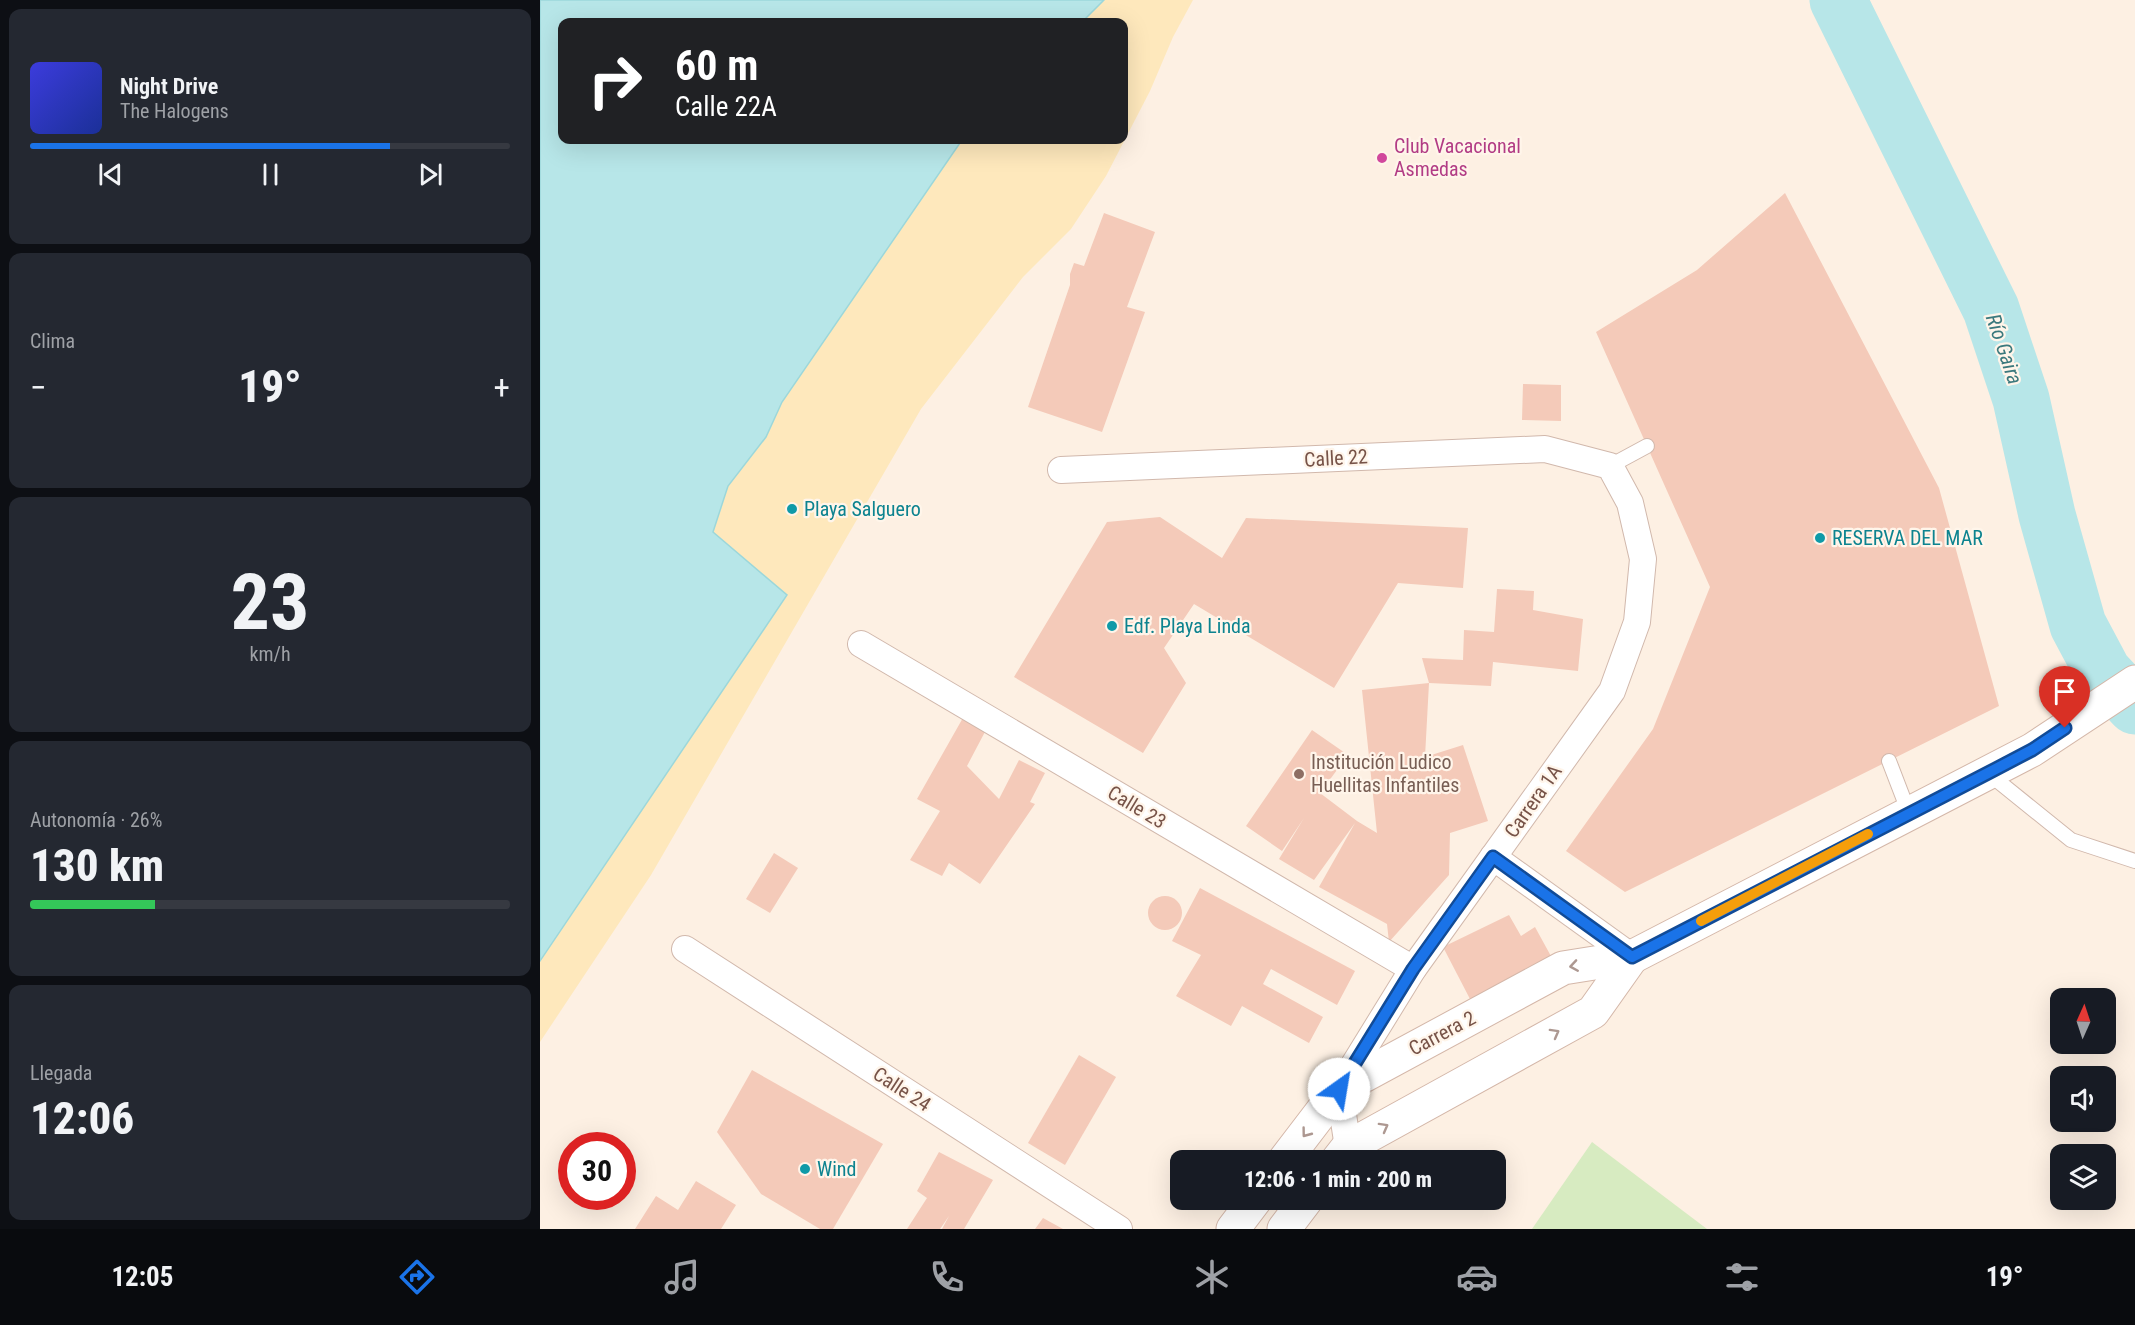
<!DOCTYPE html>
<html lang="es">
<meta charset="utf-8">
<style>
:root{--surface:#171b24;--page:#242831;--text:#f1f3f6;--muted:#9ea1a6;--line:#363941;--accent:#1a73e8}
body{margin:0;font-family:"Roboto Condensed",sans-serif;background:var(--page);color:var(--text);height:100vh;display:flex;flex-direction:column;font-size:22px;white-space:nowrap}
*{box-sizing:border-box;margin:0}
p{font-size:20px;color:var(--muted)}
.icon{flex:none;width:33px;height:33px;fill:none;stroke:currentColor;stroke-width:2;stroke-linecap:round;stroke-linejoin:round}
.map{position:relative;flex:1;overflow:hidden}
.details{display:flex;flex-direction:column;gap:9px;padding:9px;background:#0d0f14;width:540px}
.details>*{flex:none}
.hud{position:absolute;left:18px;top:18px;width:570px;height:126px;border-radius:12px;box-shadow:0 6px 24px #0002;background:#202124;color:#fff;overflow:hidden}
.needle{width:39px;rotate:3deg}
.tools{position:absolute;left:1510px;top:988px;display:grid;gap:12px}
.tools a{display:grid;place-items:center;width:66px;height:66px;border-radius:12px;background:var(--surface);box-shadow:0 6px 24px #0002;font-size:30px}
.speed{position:absolute;left:18px;top:1132px;display:flex;gap:12px;font-size:30px;font-weight:700;text-align:center}
.speed>*{display:grid;place-content:center;width:78px;height:78px;border-radius:50%;background:var(--surface);box-shadow:0 6px 24px #0002;line-height:1}
.speed .limit{border:9px solid #d22;background:#fff;color:#111}
.pin{position:absolute;display:grid;place-items:center;width:51px;height:51px;color:#fff;margin:-62px -26px;border-radius:50% 50% 50% 0;rotate:-45deg;box-shadow:0 0 6px #0007}
.pin .icon{rotate:45deg}
.me{position:absolute;width:66px;margin:-33px;rotate:32deg;stroke-linejoin:round;filter:drop-shadow(0 0 4px #0008)}
.turn{display:flex;align-items:center;gap:21px;height:126px;padding:0 18px;font-size:27px}
.turn .icon{width:78px;height:78px;stroke-width:2.5}
.turn b{display:block;font-size:42px;line-height:51px}
.big{font-size:45px;font-weight:800;line-height:1.1}
.details .card{flex:1;display:flex;flex-direction:column;justify-content:center;gap:9px;min-width:0;padding:0 21px;border-radius:12px;background:var(--page)}
.details .dial{align-items:center;gap:0}
.dial b{font-size:78px;line-height:1}
.song{display:flex;align-items:center;gap:18px}
.cover{width:72px;height:72px;border-radius:9px;background:linear-gradient(135deg,hsl(240 70% 55%),hsl(230 70% 35%))}
.played{height:6px;border-radius:3px;background:linear-gradient(90deg,var(--accent) 75%,var(--line) 75%)}
.keys{display:flex;justify-content:space-around;direction:ltr}
.heat{display:flex;justify-content:space-between;align-items:center;font-size:33px;direction:ltr}
.charge{height:9px;border-radius:4px;background:linear-gradient(90deg,#34c759 26%,var(--line) 0)}
.trip{position:absolute;left:630px;top:1150px;width:336px;height:60px;border-radius:12px;background:var(--surface);box-shadow:0 6px 24px #0002;font-weight:800;line-height:60px;text-align:center}
.menu{display:flex;height:96px;justify-content:space-around;align-items:center;background:#090b0e;color:var(--muted)}
.menu .icon{width:42px;height:42px}
.menu .on{color:var(--accent)}
.menu b{font-size:27px;color:var(--text)}
main{display:flex;flex:1;min-height:0}
.map>svg:first-child{display:block}
.green{fill:#d7ebc1}
.sand{fill:#fee8bc}
.water{fill:#b7e6e8;stroke:#9cd7da;stroke-width:1.5}
.lines{fill:none;stroke-linecap:round;stroke-linejoin:round}
.river{stroke:#b7e6e8;stroke-width:57}
.building{fill:#f4cab9}
.lane-casing{stroke:#d1b8ac;stroke-width:16}
.street-casing{stroke:#d1b8ac;stroke-width:28}
.secondary-casing{stroke:#d4b7a9;stroke-width:35}
.lane{stroke:#fff;stroke-width:14}
.street{stroke:#fff;stroke-width:26}
.secondary{stroke:#fff;stroke-width:33}
.oneway{stroke:#ad9891}
.route-casing{stroke:#114b97;stroke-width:15}
.route{stroke:#1a73e8;stroke-width:10}
.slow{stroke:#f59e0b;stroke-width:10}
.hotel-dot{fill:#d1479c;stroke:#fff5ea;stroke-width:2}
.culture-dot{fill:#0f9aa8;stroke:#fff5ea;stroke-width:2}
.education-dot{fill:#8d6e63;stroke:#fff5ea;stroke-width:2}
.labels{text-anchor:middle;dominant-baseline:central;stroke-width:4.5;stroke-linejoin:round;paint-order:stroke}
.hotel-label{font-size:20px;fill:#b23c85;stroke:#fff5ea;text-anchor:start}
.street-label{font-size:20px;fill:#775348;stroke:#fff5ea}
.culture-label{font-size:20px;fill:#0d838f;stroke:#fff5ea;text-anchor:start}
.education-label{font-size:20px;fill:#785e54;stroke:#fff5ea;text-anchor:start}
.water-label{font-size:21px;font-style:italic;fill:#3b797d;stroke:#fff5ea}
</style>
<main>
<section class="details">
<div class="card">
<div class="song"><i class="cover"></i><div><b>Night Drive</b><p>The Halogens</p></div></div>
<div class="played"></div>
<div class="keys"><svg class="icon" aria-label="previous" viewBox="0 0 24 24"><path d="M18 5L8 12l10 7zM5 5v14"/></svg><svg class="icon" aria-label="pause" viewBox="0 0 24 24"><path d="M8 5v14M16 5v14"/></svg><svg class="icon" aria-label="next" viewBox="0 0 24 24"><path d="M6 5l10 7-10 7zM19 5v14"/></svg></div>
</div>
<div class="card"><p>Clima</p>
<div class="heat"><a>−</a><b class="big">19°</b><a>+</a></div>
</div>
<div class="card dial"><b>23</b><p>km/h</p></div>
<div class="card"><p>Autonomía · 26%</p><b class="big">130 km</b><div class="charge"></div></div>
<div class="card"><p>Llegada</p><b class="big">12:06</b></div>
</section>
<div class="map">
<svg width="1595" height="1229" viewBox="0 0 1595 1229">
<rect width="100%" height="100%" fill="#fdf0e3"/>
<path class="green" d="M1052,1142L1167,1229H992Z"/>
<path class="sand" d="M564,0H653L633,37L610,91L566,176L531,229L483,277L381,409L111,875L0,1042V961L247,595L173,532L188,486L226,437L242,402L422,140H584V22H542Z"/>
<path class="water" d="M0,0H564L542,22H22V140H422L242,402L226,437L188,486L173,532L247,595L0,961Z"/>
<g class="lines">
<path class="river" d="M1298,0L1451,309L1481,399L1507,515L1538,625L1563,672L1595,706"/>
</g>
<g class="building">
<path d="M1245,193L1399,488L1459,706L1085,892L1026,851L1113,729L1170,587L1056,332L1157,270Z"/>
<path d="M564,213L615,232L587,307L605,312L562,432L488,407L530,285V274L534,263L544,266Z"/>
<path d="M983,384L1021,385V421L982,420Z"/>
<path d="M620,517L682,558L706,518L928,528L923,588L858,583L794,688L654,604L624,648L646,683L603,753L474,677L567,522Z"/>
<path d="M957,589L994,591L993,610L1043,619L1038,671L953,662L951,686L889,683L885,757L923,745L948,821L910,833L909,875L849,942L847,924L779,887L815,823L774,880L739,859L764,818L742,851L706,826L772,730L808,755L780,793L817,821L837,833L822,690L889,683L882,658L923,660L924,630L954,632Z"/>
<path d="M424,716L447,728L427,766L459,799L479,760L505,773L490,802L495,804L440,884L409,863L402,876L370,860L400,811L377,799Z"/>
<path d="M234,853L258,868L230,913L206,899Z"/>
<path d="M660,888L815,971L797,1005L731,969L723,984L783,1017L769,1043L702,1006L691,1026L636,996L661,955L632,941Z"/>
<circle cx="625" cy="913" r="17"/>
<path d="M969,915L981,936L995,927L1012,958L930,999L903,947Z"/>
<path d="M539,1055L576,1077L525,1165L488,1143Z"/>
<path d="M212,1070L343,1144L293,1229H280L221,1194L177,1132Z"/>
<path d="M399,1152L453,1180L424,1229H402L409,1216L400,1229H367L387,1198L377,1191Z"/>
<path d="M156,1181L196,1205L181,1229H95L116,1196L138,1210Z"/>
<path d="M503,1218L523,1229H495Z"/>
</g>
<g class="lines">
<g class="lane-casing">
<g id="lane">
<path d="M1070,466L1107,446"/>
<path d="M1349,761L1369,813"/>
<path d="M1448,773L1531,840L1595,861"/>
</g>
</g>
<g class="street-casing">
<g id="street">
<path d="M521,470L1005,449L1070,466L1090,503L1103,559L1097,622L1072,691L873,969L799,1089L808,1147"/>
<path d="M321,644L873,969"/>
<path d="M953,857L1092,957"/>
<path d="M145,949L579,1229"/>
</g>
</g>
<g class="secondary-casing">
<g id="secondary">
<path d="M744,1161L799,1089L1023,968L1092,957L1492,750L1595,682"/>
<path d="M797,1161L808,1147L1053,1012L1092,957"/>
<path d="M693,1229L715,1200"/>
<path d="M744,1229L766,1200"/>
</g>
</g>
<use href="#lane" class="lane"/>
<use href="#street" class="street"/>
<use href="#secondary" class="secondary"/>
</g>
<defs><path id="oneway-chevron" d="M-2-3.5L2.5 0L-2 3.5" fill="none" stroke-width="1.6" stroke-linecap="round" stroke-linejoin="round" transform="scale(1.5)"/></defs>
<g class="oneway">
<use href="#oneway-chevron" transform="translate(1034 966) rotate(171)"/>
<use href="#oneway-chevron" transform="translate(1015 1033) rotate(-29)"/>
<use href="#oneway-chevron" transform="translate(844 1127) rotate(-29)"/>
<use href="#oneway-chevron" transform="translate(766 1133) rotate(127)"/>
</g>
<g class="lines">
<g class="route-casing">
<path id="route" d="M799,1089L873,969L953,857L1092,957L1448,773L1492,750L1525,728"/>
</g>
<use href="#route" class="route"/>
<path class="slow" d="M1161,921L1328,834"/>
</g>
<circle class="hotel-dot" cx="842" cy="158" r="6"/>
<g class="culture-dot">
<circle cx="252" cy="509" r="6"/>
<circle cx="1280" cy="538" r="6"/>
<circle cx="572" cy="626" r="6"/>
<circle cx="265" cy="1169" r="6"/>
</g>
<circle class="education-dot" cx="759" cy="774" r="6"/>
<g class="labels">
<g class="hotel-label">
<text x="854" y="146">Club Vacacional<tspan x="854" dy="23">Asmedas</tspan></text>
</g>
<g class="street-label">
<text transform="translate(796 458) rotate(-3)">Calle 22</text>
<text transform="translate(993 801) rotate(-55)">Carrera 1A</text>
<text transform="translate(597 807) rotate(31)">Calle 23</text>
<text transform="translate(902 1033) rotate(-28)">Carrera 2</text>
<text transform="translate(362 1089) rotate(33)">Calle 24</text>
</g>
<g class="culture-label">
<text x="264" y="509">Playa Salguero</text>
<text x="1292" y="538">RESERVA DEL MAR</text>
<text x="584" y="626">Edf. Playa Linda</text>
<text x="277" y="1169">Wind</text>
</g>
<g class="education-label">
<text x="771" y="762">Institución Ludico<tspan x="771" dy="23">Huellitas Infantiles</tspan></text>
</g>
<g class="water-label">
<text transform="translate(1464 349) rotate(71)">Río Gaira</text>
</g>
</g>
</svg>
<div class="tools">
<a><svg class="needle" viewBox="-14 -14 28 28"><path d="M0-13l5 13h-10z" fill="#e53935"/><path d="M0 13l5-13h-10z" fill="#9ea1a6"/></svg></a>
<a><svg class="icon" aria-label="sound" viewBox="0 0 24 24"><path d="M4 9h4l5-4v14l-5-4H4zM17 9q2 3 0 6"/></svg></a>
<a><svg class="icon" aria-label="layers" viewBox="0 0 24 24"><path d="M12 4l9 5-9 5-9-5zM3 14l9 5 9-5"/></svg></a>
</div>
<div class="speed"><div class="limit">30</div></div>
<div class="pin" style="left:1525px;top:728px;background:#d93025"><svg class="icon" aria-label="arrive" viewBox="0 0 24 24"><path d="M6 21V4h12l-3 4 3 4H6"/></svg></div>
<svg class="me" style="left:799px;top:1089px" viewBox="-20 -20 40 40"><circle r="19" fill="#fff"/><path d="M0-13L10 11 0 6-10 11z" fill="#1a73e8"/></svg>
<div class="trip">12:06 · 1 min · 200 m</div>
<div class="hud">
<div class="turn"><svg class="icon" aria-label="right" viewBox="0 0 24 24"><path d="M7 20v-9h11M14 6l5 5-5 5"/></svg><div><b>60 m</b>Calle 22A</div></div>
</div>
</div>
</main>
<nav class="menu">
<b>12:05</b>
<svg class="icon on" aria-label="directions" viewBox="0 0 24 24"><path d="M12 3l9 9-9 9-9-9zM9 14v-3h6M13 9l2 2-2 2"/></svg>
<svg class="icon" aria-label="music" viewBox="0 0 24 24"><path d="M9 18V5l10-2v13"/><circle cx="6" cy="18" r="3"/><circle cx="16" cy="16" r="3"/></svg>
<svg class="icon" aria-label="phone" viewBox="0 0 24 24"><path d="M5 4h4l2 5-3 2q2 4 5 5l2-3 5 2v4C11 20 4 13 5 4z"/></svg>
<svg class="icon" aria-label="climate" viewBox="0 0 24 24"><path d="M12 3v18M4 7l16 10M4 17L20 7"/></svg>
<svg class="icon" aria-label="car" viewBox="0 0 24 24"><path d="M5 17H2v-5l4-1 3-4h7l3 4 3 1v5h-3M9 17h6M6 11h13"/><circle cx="7" cy="17" r="2"/><circle cx="17" cy="17" r="2"/></svg>
<svg class="icon" aria-label="filters" viewBox="0 0 24 24"><path d="M4 7h16M4 17h16"/><circle cx="9" cy="7" r="2"/><circle cx="15" cy="17" r="2"/></svg>
<b>19°</b>
</nav>
